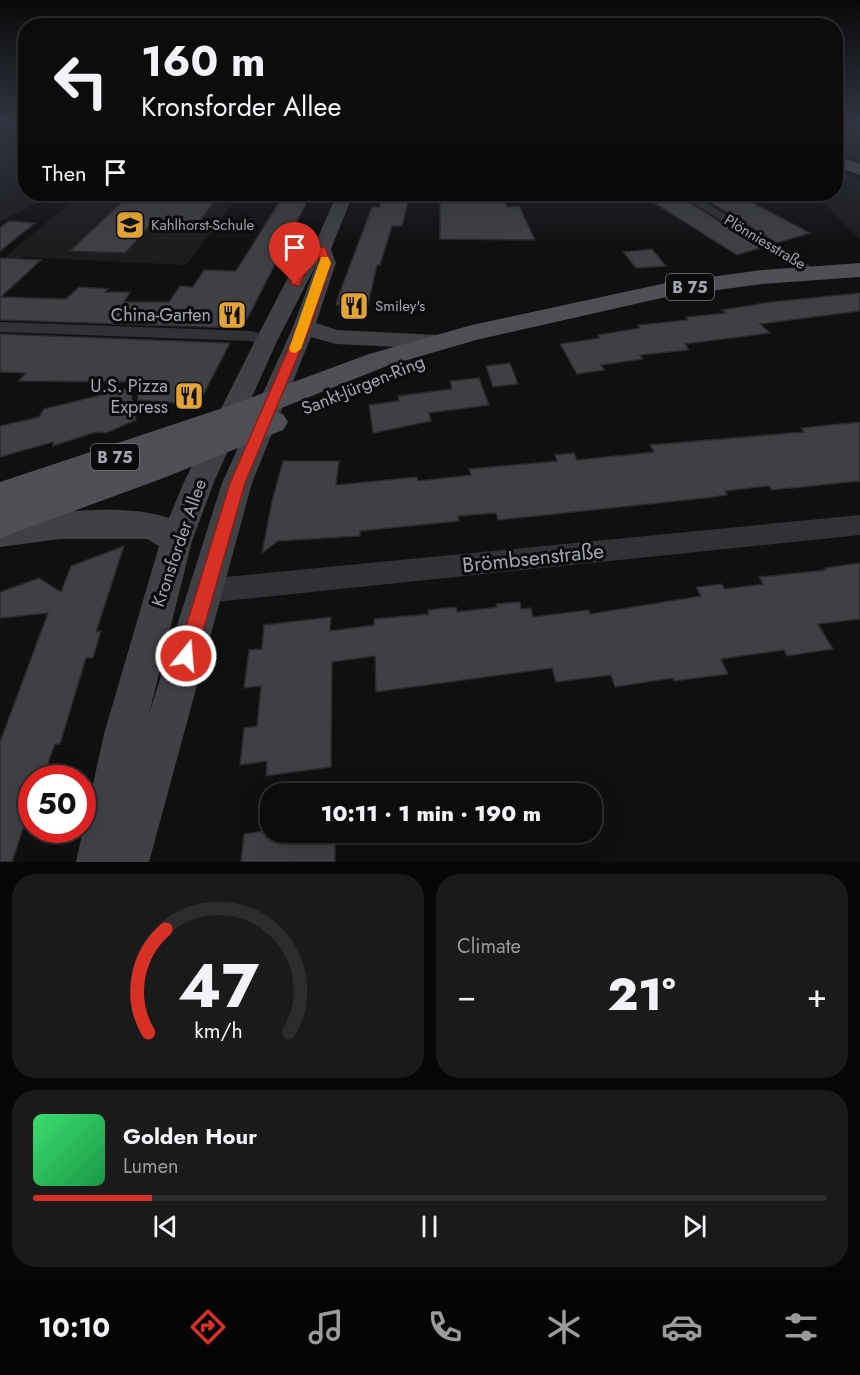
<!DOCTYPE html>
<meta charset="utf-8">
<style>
:root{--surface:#0c0c0d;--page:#1a1a1b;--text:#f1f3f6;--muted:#9a9b9d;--line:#2c2c2e;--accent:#d93025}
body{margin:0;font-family:Jost,sans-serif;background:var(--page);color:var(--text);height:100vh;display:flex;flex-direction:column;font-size:22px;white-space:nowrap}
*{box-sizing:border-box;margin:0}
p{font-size:20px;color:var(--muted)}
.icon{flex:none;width:33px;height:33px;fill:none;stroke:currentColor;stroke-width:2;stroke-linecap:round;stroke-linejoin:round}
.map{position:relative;height:862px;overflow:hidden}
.drawer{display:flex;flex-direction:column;gap:12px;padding:12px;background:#070707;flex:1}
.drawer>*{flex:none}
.hud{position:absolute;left:18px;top:18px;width:825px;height:183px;border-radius:24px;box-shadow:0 6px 24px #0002,0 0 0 2px var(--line);background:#0c0c0d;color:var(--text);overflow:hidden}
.speed{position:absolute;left:18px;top:765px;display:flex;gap:12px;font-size:30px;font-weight:700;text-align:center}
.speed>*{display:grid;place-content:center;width:78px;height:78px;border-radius:50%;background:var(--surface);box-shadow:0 6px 24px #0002,0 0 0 2px var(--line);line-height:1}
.speed .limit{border:9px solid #d22;background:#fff;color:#111}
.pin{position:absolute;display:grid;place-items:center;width:51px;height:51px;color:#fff;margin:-62px -26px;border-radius:50% 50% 50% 0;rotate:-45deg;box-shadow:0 0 6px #0007}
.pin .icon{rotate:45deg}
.me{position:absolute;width:66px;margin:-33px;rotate:17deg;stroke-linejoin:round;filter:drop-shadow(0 0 4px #0008)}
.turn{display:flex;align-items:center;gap:21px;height:126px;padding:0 24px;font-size:27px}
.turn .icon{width:78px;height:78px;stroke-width:2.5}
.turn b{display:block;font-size:42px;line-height:51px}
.then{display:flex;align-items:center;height:57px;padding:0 24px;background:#0003;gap:12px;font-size:22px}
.big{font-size:45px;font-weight:800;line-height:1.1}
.drawer .card{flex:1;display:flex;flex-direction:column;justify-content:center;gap:9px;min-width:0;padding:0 21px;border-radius:24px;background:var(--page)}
.drawer .dial{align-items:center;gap:0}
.dial svg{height:156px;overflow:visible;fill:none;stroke:var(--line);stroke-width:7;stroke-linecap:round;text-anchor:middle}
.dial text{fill:var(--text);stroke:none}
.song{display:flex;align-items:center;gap:18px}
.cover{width:72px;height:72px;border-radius:9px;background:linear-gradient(135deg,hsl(140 70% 55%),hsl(140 70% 35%))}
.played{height:6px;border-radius:3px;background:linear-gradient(90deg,var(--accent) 15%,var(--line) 15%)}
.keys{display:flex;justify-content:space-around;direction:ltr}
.heat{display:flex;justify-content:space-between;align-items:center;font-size:33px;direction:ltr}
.drawer .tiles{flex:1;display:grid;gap:12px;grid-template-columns:1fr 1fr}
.card:last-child{grid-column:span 2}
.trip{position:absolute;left:260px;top:783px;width:342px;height:60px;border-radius:24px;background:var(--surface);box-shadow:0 6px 24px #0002,0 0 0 2px var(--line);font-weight:800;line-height:60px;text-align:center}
.dock{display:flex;height:96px;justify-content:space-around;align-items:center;background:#050505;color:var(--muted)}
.dock .icon{width:42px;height:42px}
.dock .active{color:var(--accent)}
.dock b{font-size:27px;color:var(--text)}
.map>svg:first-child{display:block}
.built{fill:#1c1c1e}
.building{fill:#3f4044;stroke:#2a2a2d;stroke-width:1.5}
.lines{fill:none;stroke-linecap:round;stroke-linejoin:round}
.street{fill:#313236;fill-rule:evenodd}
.secondary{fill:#3f4145;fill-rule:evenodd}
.primary{fill:#4d4f54;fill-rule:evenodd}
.route{fill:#d93025;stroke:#8d1f18;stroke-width:1.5}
.slow{fill:#f59e0b}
.labels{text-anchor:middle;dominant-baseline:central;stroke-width:6;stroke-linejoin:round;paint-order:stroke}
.far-poi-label{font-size:15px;fill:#a2a7b1;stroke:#0b0b0c;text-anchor:start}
.far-street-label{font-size:15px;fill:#a2a7b1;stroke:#0b0b0c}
.shield{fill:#0b0b0c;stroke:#757880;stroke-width:1.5}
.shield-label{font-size:16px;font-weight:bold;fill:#a2a7b1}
.poi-label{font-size:18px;fill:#a2a7b1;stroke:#0b0b0c;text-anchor:end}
.street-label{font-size:18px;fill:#a2a7b1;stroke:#0b0b0c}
.near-street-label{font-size:21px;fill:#a2a7b1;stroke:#0b0b0c}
</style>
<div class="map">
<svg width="860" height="862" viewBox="0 0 860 862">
<rect width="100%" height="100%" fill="#101011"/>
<g class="built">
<path d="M836,123H860V162L836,152Z"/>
<path d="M25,124L26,194H56L0,221V140Z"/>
<path d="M836,170L860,180V239L815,194H836Z"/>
<path d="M81,194H240L186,265L20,257L0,274V261Z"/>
</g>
<g class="building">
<path d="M130,194H131L218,197L198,223L154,221L125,253L70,251Z"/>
<path d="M288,194H311L245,323L241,322L237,328L0,320V258L41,260L1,297L66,299L79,287L108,289L105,292H130L124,302H169L180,286L193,287L204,270L236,271L278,204Z"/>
<path d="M379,194H410L402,226H392L380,265H377L366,313L339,312L341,305H336L339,294L372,207H380Z"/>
<path d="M440,194H501L507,207L519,206L535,240L440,239Z"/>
<path d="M640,194H677L761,248L737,255Z"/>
<path d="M696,194H736L810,233L777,243Z"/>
<path d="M9,221L35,223L0,251V228Z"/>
<path d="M652,249L666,266L636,268L623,252Z"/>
<path d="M860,293V311L760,324L770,333L685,344L689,350L640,355L643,359L601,365L605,370L577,374L560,344L600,338L598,335L640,328L638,325L688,320L686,317L726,313L722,310L771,302Z"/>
<path d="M0,334L230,343L198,405L138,400L136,382L19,381L26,373L0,372Z"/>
<path d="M510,363L518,384L493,387L486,366Z"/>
<path d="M479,378L489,405L429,413L431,421L373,433L369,405L399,401L398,396L452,389L450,381Z"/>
<path d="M130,388L136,420L106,433L96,432L53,446V442L0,457V426L39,417L44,409Z"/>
<path d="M860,422V481L772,490L769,486L725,491L727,495L706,498L498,520L496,513L458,516L459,521L360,531V536L278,541L262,553L272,501L283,461H339L336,485L417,477L418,481L471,475L469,469L557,461L555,455L574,453L577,460L654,452L650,445L804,432L801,428Z"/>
<path d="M124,546L96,632L101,631L93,658H86L60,744H55L45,772L32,774V802L12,862H0V742L48,613L0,618V592L39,578L61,592L71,566Z"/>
<path d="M860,563V619L818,624L833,649L787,656L784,650L721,659L728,674L674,681L673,678L615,687L611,675L556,682L552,668L376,692L375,656L332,662L331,767L266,776L267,761L240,765L244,728L257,726L261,686L244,688L249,650L262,649L264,625L331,617L330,631L374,625V619L429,614L428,610L456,607L457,612L497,607L496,604L520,602L521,609L531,608L533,617L589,610L590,614L701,596L696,587L722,584L724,589L763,584L759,577L826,570L825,568Z"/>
<path d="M270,830V832H335V862H241L244,834Z"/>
</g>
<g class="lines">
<g class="street">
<path d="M679,194H692L820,272L818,275H808Z"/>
<path d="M0,322L251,331L272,337L274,341L272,345L266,346L250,341L0,332Z"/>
<path d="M860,515V535L205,603L196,600L193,591L196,582L205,579Z"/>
</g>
<path class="secondary" d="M337,194H353L331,249L336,263L316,323L337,330L437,335L445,337L448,342L445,347L437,349L336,344L311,337L252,483L149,862H76L104,734L159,546L147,539H60L0,547V519C47,513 125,502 169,518L184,482L255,341L295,264L314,246ZM316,265L293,327L222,483L149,714L192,541L214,482L277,341Z"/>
<g class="primary">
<path d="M836,155L860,164V175L836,166Z"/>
<path d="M860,263V277L762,284L666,297L476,340L387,366L274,411L283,414L288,422L283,430L161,479L0,538V482L220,409L369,354L472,325L666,283L762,270Z"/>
</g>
</g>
<linearGradient id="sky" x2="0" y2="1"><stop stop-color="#090909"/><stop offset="0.5" stop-color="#313743"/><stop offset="1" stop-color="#313743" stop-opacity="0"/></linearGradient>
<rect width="860" height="244" fill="url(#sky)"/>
<path class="route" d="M319,247H325L331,263L310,327L245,483L196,656L193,663L186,665L179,663L177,656L230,483L298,327L321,263L319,257L309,266L299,286L290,284L301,262Z"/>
<path class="slow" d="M321,257H328L331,263L301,349L295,353L291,352L289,349Z"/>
<defs>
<g id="school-square" transform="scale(1.5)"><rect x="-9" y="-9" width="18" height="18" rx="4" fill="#e2a436" stroke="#0b0b0c"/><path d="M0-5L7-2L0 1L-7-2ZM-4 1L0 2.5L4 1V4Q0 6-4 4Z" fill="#111"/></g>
<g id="restaurant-square" transform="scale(1.5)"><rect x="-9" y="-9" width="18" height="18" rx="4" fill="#e2a436" stroke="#0b0b0c"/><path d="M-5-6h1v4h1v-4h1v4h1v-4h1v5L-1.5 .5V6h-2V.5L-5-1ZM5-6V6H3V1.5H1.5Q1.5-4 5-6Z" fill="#111"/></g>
</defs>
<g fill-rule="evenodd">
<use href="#school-square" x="130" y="225"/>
<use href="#restaurant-square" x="354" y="306"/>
<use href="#restaurant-square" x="232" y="315"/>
<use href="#restaurant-square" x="189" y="396"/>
</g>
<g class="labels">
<g class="far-poi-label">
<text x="151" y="225">Kahlhorst-Schule</text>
<text x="375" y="306">Smiley's</text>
</g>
<g class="far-street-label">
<text transform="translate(765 242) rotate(31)">Plönniesstraße</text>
</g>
<g class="shield">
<rect x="666" y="274" width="48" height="26" rx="4.5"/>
<rect x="91" y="444" width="48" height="26" rx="4.5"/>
</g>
<g class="shield-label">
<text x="690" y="287">B 75</text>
<text x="115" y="457">B 75</text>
</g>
<g class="poi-label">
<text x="211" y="315">China-Garten</text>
<text x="168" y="386">U.S. Pizza<tspan x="168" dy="21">Express</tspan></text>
</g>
<g class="street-label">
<text transform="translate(363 385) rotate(-22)">Sankt-Jürgen-Ring</text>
<text transform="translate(179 543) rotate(-71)">Kronsforder Allee</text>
</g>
<g class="near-street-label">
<text transform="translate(533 558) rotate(-6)">Brömbsenstraße</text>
</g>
</g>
</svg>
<div class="speed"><div class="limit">50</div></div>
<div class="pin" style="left:295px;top:284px;background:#d93025"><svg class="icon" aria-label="arrive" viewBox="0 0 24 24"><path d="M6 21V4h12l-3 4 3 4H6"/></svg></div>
<svg class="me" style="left:186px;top:656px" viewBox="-20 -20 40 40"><circle r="17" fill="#d93025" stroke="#fff" stroke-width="3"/><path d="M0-11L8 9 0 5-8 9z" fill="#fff"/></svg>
<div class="trip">10:11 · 1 min · 190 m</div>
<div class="hud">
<div class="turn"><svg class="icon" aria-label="left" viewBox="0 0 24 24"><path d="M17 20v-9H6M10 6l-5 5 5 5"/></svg><div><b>160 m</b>Kronsforder Allee</div></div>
<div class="then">Then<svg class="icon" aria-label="arrive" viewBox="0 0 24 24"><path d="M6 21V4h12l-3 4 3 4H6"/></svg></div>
</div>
</div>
<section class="drawer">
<div class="tiles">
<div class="card dial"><svg viewBox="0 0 100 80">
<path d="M14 69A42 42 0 1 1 86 69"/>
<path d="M14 69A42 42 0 0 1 23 16" stroke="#d93025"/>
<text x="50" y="56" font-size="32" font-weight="700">47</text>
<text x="50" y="72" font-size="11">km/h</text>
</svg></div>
<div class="card"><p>Climate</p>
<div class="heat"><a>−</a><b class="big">21°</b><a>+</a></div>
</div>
<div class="card">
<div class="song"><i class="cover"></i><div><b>Golden Hour</b><p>Lumen</p></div></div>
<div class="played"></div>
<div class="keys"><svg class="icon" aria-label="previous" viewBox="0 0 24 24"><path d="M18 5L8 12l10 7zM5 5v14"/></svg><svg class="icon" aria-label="pause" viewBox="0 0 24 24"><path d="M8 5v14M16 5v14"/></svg><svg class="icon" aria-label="next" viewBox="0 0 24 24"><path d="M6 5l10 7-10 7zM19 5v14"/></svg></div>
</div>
</div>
</section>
<nav class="dock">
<b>10:10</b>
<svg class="icon active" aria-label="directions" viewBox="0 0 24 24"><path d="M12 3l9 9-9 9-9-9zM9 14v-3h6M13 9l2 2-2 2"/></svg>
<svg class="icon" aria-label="music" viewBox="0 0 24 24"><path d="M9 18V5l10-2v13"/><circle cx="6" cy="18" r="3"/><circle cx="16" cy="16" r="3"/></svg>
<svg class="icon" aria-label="phone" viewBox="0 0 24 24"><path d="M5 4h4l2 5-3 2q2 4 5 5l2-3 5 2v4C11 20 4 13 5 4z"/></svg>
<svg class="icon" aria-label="climate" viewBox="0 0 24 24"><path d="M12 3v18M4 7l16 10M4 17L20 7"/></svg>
<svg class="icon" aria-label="car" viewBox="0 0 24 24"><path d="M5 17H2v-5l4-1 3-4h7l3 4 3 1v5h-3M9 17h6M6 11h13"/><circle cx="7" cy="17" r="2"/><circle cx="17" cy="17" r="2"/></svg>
<svg class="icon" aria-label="filters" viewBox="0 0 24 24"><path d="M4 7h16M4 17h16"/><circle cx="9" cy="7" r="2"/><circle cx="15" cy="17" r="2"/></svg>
</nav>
